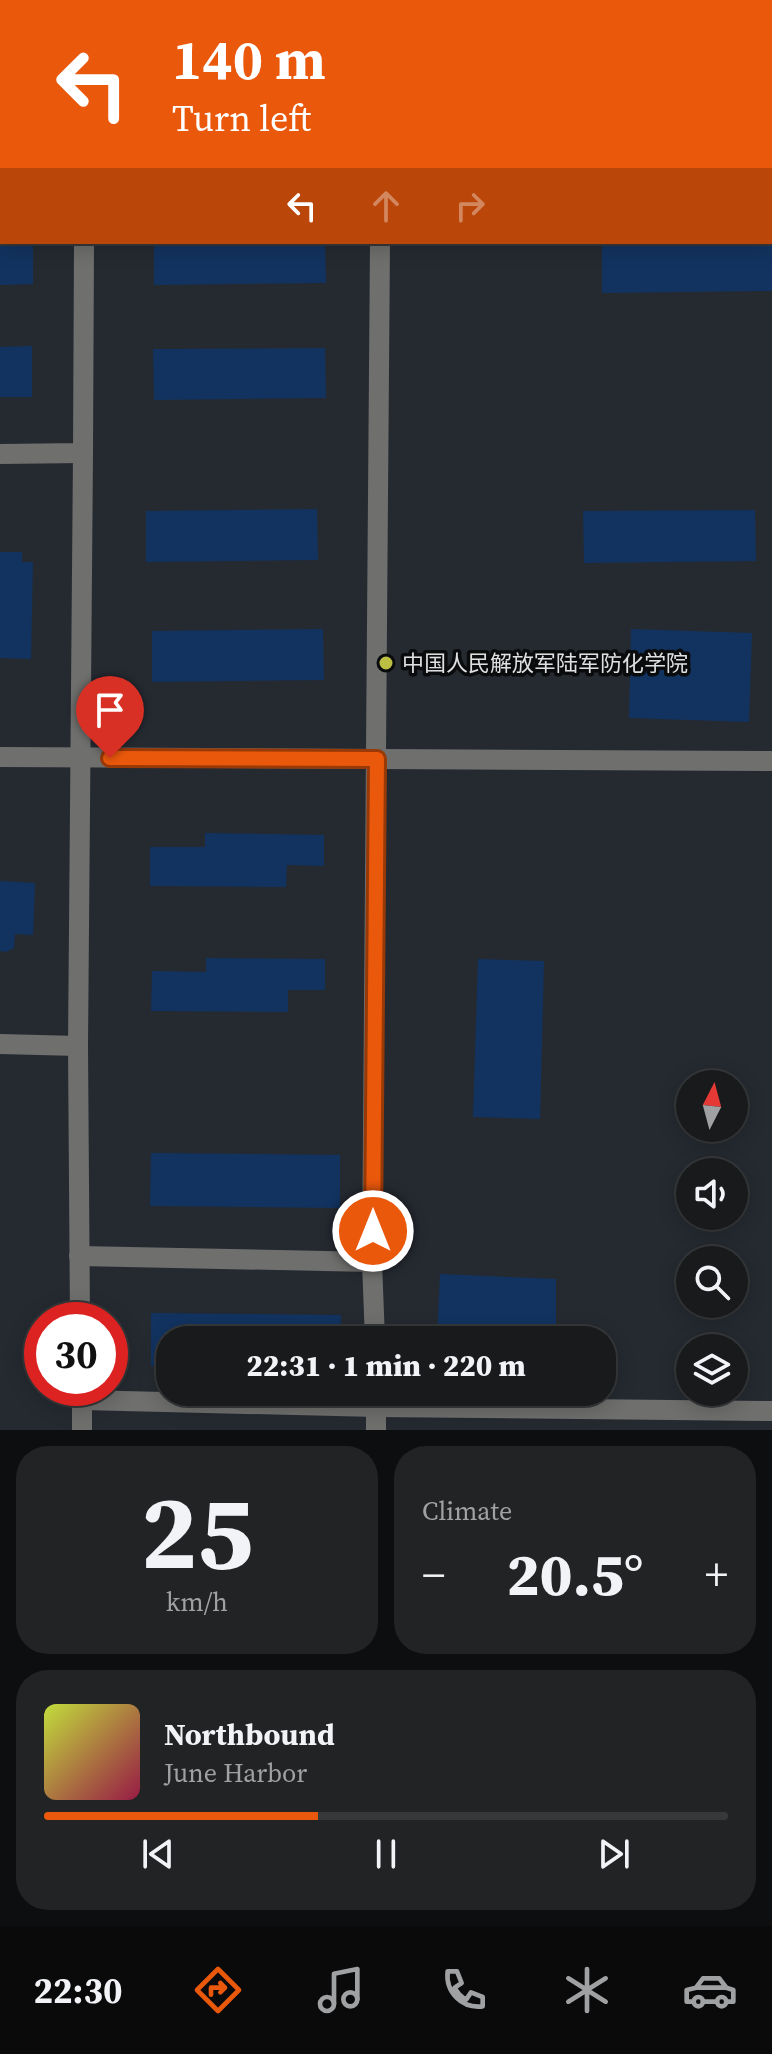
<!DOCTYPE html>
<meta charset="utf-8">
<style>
:root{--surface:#181a1b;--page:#212324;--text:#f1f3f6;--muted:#9fa1a3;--line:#36383a;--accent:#ea580c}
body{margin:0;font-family:"Source Serif 4","Noto Sans SC",serif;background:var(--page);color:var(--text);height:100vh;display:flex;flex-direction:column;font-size:30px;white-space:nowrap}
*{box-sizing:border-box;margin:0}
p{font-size:26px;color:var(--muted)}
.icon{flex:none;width:44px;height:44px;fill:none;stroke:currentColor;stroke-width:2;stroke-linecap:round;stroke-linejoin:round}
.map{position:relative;height:1430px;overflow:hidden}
.panel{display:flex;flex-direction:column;gap:16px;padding:16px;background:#0d0e0f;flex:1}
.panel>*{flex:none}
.top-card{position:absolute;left:0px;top:0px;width:772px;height:244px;box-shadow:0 4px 20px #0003,0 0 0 2px var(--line);background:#ea580c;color:#fff;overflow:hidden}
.needle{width:52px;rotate:6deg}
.buttons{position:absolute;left:676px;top:1070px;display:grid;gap:16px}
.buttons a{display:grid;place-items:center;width:72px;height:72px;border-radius:50%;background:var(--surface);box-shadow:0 4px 20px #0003,0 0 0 2px var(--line);font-size:40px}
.speed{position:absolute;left:24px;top:1302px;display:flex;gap:16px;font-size:40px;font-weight:700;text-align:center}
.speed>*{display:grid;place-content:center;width:104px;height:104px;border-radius:50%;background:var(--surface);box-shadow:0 4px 20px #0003,0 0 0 2px var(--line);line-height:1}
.speed .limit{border:12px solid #d22;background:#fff;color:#111}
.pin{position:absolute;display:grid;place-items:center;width:68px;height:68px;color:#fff;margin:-82px -34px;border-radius:50% 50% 50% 0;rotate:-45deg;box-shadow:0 0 8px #0007}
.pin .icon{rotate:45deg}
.me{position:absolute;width:88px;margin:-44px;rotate:0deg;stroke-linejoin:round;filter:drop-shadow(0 0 6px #0008)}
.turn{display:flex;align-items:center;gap:28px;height:168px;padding:0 40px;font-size:36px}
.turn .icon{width:104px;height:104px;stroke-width:2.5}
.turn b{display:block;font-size:56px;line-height:68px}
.lanes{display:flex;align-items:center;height:76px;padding:0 40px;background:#0003;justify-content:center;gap:40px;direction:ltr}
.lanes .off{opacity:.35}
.big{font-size:60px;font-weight:800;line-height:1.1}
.panel .card{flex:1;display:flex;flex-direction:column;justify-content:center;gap:12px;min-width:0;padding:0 28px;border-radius:32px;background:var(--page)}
.panel .dial{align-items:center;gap:0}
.dial b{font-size:104px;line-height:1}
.song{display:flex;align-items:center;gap:24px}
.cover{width:96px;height:96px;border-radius:12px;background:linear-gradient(135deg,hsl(70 70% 55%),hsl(340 70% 35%))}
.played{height:8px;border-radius:4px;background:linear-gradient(90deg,var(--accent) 40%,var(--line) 40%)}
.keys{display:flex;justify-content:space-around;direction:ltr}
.heat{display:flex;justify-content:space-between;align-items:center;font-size:44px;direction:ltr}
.panel .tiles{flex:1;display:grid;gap:16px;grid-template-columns:1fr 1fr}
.card:last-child{grid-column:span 2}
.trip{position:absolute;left:156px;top:1326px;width:460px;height:80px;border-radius:32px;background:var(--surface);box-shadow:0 4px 20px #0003,0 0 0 2px var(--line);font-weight:800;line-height:80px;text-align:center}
.menu{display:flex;height:128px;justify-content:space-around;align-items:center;background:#0a0a0b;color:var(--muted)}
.menu .icon{width:56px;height:56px}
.menu .on{color:var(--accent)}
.menu b{font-size:36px;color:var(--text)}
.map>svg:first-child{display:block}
.built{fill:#252a31;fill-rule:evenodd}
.building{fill:#123360}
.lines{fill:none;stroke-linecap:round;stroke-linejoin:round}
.minor{stroke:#6f6f6e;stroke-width:20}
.route-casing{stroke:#983908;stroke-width:20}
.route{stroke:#ea580c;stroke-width:14}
.poi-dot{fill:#bcbf44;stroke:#0a0b0c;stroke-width:3}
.labels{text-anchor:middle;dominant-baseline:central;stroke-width:7;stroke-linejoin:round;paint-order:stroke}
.poi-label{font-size:22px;fill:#dfe0e1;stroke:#0a0b0c;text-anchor:start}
</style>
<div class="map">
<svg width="772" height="1430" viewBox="0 0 772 1430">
<rect width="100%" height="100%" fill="#202224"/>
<path class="built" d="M0,0H772V1430H0ZM2,2H770V242H2ZM690,1084H734V1128H690ZM690,1172H734V1216H690ZM690,1260H734V1304H690ZM42,1320H110V1388H42ZM170,1340H602V1392H170ZM690,1348H734V1392H690Z"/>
<g class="building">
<path d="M0,242H33V284L0,285Z"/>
<path d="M154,242H325L326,283L154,285Z"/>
<path d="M602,242H772V291L602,293Z"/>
<path d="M32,346V397H0V347Z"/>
<path d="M325,348L326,398L154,400L153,349Z"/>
<path d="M317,509L318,560L146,562V511Z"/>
<path d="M755,510L756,561L584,563L583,511Z"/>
<path d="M0,552H22V562H33L31,659L0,658Z"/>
<path d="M323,629L324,680L152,682V631Z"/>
<path d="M631,629L752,633L749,722L629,718Z"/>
<path d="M205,833L324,835V866L287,865L286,887L150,886V847H205Z"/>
<path d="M0,881L35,883L33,935L15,934L14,948L6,952L0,951Z"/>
<path d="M206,958L325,959V990H288V1012L151,1011L152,971L206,972Z"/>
<path d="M478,959L544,961L540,1119L473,1117Z"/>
<path d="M151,1153L340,1155V1208L150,1206Z"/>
<path d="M440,1274L556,1279V1340H437Z"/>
<path d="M151,1313L341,1315L340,1340H170V1366H151Z"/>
</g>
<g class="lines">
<g class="minor">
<path d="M380,0V2"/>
<path d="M77,2V0"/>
<path d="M770,175H772"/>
<path d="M0,178H2"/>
<path d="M0,454L83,453L84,242"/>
<path d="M0,757L772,761"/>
<path d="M0,1044L78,1046"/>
<path d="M79,1256L372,1262"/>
<path d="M80,1320L78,1046L83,453"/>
<path d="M375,1340L372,1262L380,242"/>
<path d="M82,1400L377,1407L772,1411"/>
<path d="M82,1430V1388"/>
<path d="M376,1430V1392"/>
</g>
</g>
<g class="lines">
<g class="route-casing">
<path id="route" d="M110,758L377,759L373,1231"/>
</g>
<use href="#route" class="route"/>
</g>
<circle class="poi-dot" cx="386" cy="663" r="8"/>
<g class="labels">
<g class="poi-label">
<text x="402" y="663">中国人民解放军陆军防化学院</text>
</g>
</g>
</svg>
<div class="buttons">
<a><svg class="needle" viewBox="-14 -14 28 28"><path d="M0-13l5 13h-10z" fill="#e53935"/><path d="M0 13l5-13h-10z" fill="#9fa1a3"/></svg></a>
<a><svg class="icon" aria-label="sound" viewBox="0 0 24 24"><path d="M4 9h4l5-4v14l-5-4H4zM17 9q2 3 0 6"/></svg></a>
<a><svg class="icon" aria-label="search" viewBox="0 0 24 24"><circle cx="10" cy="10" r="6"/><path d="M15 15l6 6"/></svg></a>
<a><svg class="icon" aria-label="layers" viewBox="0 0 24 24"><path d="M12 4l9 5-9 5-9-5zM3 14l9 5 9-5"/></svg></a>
</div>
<div class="speed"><div class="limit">30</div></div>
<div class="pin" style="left:110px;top:758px;background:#d93025"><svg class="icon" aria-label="arrive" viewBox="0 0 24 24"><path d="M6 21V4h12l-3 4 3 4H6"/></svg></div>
<svg class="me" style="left:373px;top:1231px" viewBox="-20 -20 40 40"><circle r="17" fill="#ea580c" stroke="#fff" stroke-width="3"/><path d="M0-11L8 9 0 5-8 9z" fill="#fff"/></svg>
<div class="trip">22:31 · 1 min · 220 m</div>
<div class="top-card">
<div class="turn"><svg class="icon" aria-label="left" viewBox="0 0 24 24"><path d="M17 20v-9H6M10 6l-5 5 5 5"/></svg><div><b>140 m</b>Turn left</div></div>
<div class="lanes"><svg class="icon" aria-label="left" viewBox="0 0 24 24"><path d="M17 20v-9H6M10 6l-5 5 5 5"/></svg><svg class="icon off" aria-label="ahead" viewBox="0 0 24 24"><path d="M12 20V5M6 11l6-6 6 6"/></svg><svg class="icon off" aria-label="right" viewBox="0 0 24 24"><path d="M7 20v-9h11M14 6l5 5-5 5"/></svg></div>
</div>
</div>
<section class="panel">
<div class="tiles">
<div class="card dial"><b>25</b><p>km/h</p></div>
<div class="card"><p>Climate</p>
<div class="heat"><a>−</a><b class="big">20.5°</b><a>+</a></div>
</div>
<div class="card">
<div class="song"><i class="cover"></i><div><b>Northbound</b><p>June Harbor</p></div></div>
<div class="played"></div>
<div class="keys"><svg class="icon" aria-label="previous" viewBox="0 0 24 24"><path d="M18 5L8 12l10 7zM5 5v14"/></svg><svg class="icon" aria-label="pause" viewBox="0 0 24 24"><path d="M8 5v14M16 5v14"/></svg><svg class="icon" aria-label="next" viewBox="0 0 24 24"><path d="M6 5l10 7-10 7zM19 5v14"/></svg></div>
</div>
</div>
</section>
<nav class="menu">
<b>22:30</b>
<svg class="icon on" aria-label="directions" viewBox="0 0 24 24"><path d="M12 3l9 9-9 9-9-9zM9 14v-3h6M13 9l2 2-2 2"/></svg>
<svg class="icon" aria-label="music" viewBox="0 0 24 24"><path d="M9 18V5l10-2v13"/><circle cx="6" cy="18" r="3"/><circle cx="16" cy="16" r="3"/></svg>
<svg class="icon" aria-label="phone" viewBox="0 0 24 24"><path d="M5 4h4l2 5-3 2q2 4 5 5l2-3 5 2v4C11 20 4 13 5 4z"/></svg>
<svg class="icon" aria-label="climate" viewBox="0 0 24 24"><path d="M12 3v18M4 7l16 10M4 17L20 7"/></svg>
<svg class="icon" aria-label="car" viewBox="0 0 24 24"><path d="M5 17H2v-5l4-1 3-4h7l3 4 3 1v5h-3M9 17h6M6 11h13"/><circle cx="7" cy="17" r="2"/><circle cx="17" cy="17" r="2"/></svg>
</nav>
